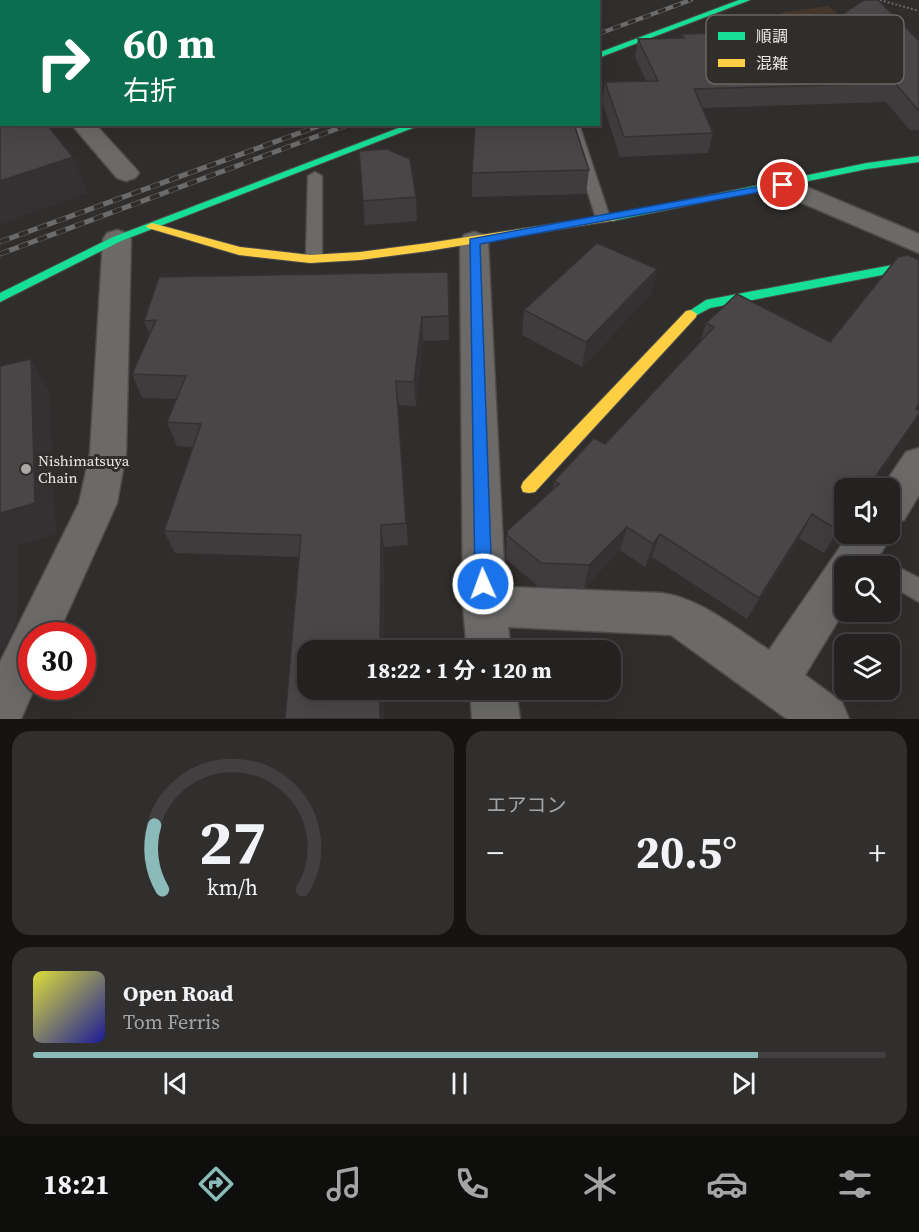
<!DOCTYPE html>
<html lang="ja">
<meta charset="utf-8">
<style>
:root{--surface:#242221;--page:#302f2e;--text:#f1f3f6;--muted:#a3a4a5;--line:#413f3f;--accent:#8bbbb9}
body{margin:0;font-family:"Source Serif 4","Noto Sans JP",serif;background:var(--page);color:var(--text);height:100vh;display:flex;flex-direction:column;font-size:22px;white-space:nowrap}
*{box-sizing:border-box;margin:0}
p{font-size:20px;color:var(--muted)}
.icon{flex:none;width:33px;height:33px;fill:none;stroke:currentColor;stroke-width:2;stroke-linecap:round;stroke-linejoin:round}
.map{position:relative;height:719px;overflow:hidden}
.side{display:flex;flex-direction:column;gap:12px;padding:12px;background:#141312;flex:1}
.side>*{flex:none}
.hud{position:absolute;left:0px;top:0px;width:600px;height:126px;box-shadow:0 6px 24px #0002,0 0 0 2px var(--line);background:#0b6e4f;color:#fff;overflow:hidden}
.tools{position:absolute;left:834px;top:478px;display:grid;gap:12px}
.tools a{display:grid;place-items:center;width:66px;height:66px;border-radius:12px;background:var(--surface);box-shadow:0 6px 24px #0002,0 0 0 2px var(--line);font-size:30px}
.speed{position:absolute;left:18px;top:622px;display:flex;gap:12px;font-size:30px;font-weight:700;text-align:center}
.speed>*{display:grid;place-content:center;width:78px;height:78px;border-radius:50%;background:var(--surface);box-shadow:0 6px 24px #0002,0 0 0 2px var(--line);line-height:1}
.speed .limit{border:9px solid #d22;background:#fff;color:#111}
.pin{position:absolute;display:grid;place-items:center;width:51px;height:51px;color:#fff;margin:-26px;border:3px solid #fff;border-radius:50%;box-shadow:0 2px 6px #0007}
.me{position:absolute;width:66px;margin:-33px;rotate:358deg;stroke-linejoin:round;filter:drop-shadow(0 0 4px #0008)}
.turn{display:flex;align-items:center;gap:21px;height:126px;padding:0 24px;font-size:27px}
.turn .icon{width:78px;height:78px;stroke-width:2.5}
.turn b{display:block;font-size:42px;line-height:51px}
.big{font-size:45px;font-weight:700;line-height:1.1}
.side .widget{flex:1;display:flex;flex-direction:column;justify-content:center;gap:9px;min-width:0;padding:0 21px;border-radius:18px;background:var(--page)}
.side .dial{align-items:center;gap:0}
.dial svg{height:156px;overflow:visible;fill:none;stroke:var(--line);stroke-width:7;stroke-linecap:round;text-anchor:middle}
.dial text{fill:var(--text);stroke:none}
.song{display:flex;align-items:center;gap:18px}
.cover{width:72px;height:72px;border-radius:9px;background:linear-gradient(135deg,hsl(60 70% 55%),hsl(240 70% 35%))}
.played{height:6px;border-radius:3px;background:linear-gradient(90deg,var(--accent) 85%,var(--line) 85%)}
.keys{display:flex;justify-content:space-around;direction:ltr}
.heat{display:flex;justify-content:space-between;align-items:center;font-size:33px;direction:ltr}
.side .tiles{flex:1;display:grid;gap:12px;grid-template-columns:1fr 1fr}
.widget:last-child{grid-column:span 2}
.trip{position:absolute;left:297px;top:640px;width:324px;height:60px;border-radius:18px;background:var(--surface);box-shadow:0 6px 24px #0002,0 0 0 2px var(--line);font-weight:700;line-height:60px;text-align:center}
.menu{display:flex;height:96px;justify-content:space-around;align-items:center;background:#0e0e0d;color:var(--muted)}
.menu .icon{width:42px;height:42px}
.menu .current{color:var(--accent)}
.menu b{font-size:27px;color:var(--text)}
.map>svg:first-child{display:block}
.green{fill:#45362b}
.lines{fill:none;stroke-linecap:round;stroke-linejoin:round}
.lane-casing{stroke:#4d4c4b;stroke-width:3}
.street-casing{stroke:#4d4c4b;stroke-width:3}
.fast-casing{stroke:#4d4c4b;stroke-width:2}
.slow-casing{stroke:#4d4c4b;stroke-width:2}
.path{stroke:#696767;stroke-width:2;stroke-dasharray:2 2;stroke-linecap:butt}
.lane{fill:#6b6a69;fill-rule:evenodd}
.street{fill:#6b6a69;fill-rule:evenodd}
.fast{fill:#16e098;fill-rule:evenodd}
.slow{fill:#ffcf43;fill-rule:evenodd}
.rail-far1-casing{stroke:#6c6b6b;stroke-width:4.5}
.rail-casing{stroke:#6c6b6b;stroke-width:5}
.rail-far1{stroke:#312d2b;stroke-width:3;stroke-dasharray:8;stroke-linecap:butt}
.rail{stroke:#312d2b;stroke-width:4;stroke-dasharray:10;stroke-linecap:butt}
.wall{fill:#403c3d}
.shaded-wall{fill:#343132}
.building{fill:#4a4647;stroke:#343132;stroke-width:1.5}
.route{fill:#1a73e8;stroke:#114b97;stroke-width:1.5}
.poi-dot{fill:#aaa8a6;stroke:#312d2b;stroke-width:2}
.labels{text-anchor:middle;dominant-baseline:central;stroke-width:6;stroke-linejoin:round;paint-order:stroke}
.poi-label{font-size:15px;fill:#ece9e8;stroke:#312d2b;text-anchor:start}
.key{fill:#312d2b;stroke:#696564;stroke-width:1.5}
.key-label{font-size:16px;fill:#ece9e8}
</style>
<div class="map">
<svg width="919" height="719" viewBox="0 0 919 719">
<rect width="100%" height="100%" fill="#302e2c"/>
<path class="green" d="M828,6L844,19L900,37L681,45L808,31L780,13Z"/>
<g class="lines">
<g class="lane-casing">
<g id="lane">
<path d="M566,124H579L610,218L608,221L603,222L596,218Z"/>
<path d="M315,172L322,176V258L314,263L306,258L308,176Z"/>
<path d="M890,563L919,578V602L890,585V567H881Z"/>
</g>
</g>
<g class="street-casing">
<g id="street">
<rect x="0" y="41" width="2" height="14"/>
<path d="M71,124H95L135,168L139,173L135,178L126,181L117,178Z"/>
<path d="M783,177L919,234V253L774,191L770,185L774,179Z"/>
<path d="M117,230L127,233L131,239L126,453L117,503L57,636H32V687H35L21,719H0V662L79,503L90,453L103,239L107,233Z"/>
<path d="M474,232L484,235L488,241L505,587L662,593C702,599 735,628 769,650L849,534H890V529L892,534L873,567H844V611L805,675L842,702L849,719H787L671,635L508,627L511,651H467L463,606L460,241L464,235Z"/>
<path d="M919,448V495L904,520L890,524V489H881L906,452Z"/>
<path d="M470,690H516L520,719H472Z"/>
</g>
</g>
<g class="fast-casing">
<g id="fast">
<path d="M739,0H750L598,58V53Z"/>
<path d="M409,124H423L121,241L0,302V293L113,237Z"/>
<path d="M919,156V162L867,169L612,221L606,218L612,215L867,163Z"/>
<path d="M919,260V268L710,308L691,318L685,314L706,300Z"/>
</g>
</g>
<g class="slow-casing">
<g id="slow">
<path d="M612,215L618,218L616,220L428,251L360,260L310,263L239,255L148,228L146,226L152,223L240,247L310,255L360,252L428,243Z"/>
<path d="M691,310L697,314L696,317L535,492L529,493L523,492L521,487L523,482L686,311Z"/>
</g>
</g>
<path class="path" d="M880,0L919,11"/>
<use href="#lane" class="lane"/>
<use href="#street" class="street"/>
<use href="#fast" class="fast"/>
<use href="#slow" class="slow"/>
<g class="rail-far1-casing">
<path id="rail-far1" d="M598,34L691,0"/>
</g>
<g class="rail-casing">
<g id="rail">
<path d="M0,242L324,124"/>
<path d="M0,254L350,124"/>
</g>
</g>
<use href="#rail-far1" class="rail-far1"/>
<use href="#rail" class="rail"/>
</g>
<g class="wall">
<path d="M682,34L919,41V130H910L886,102L702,108L713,133L708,153L620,157L602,101L605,82L646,81L635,57L638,39L681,38Z"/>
<path d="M589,170L586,194L472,197V173Z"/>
<path d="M416,197L417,221L365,225L363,201Z"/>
<path d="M448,272L449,340L423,341L416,406L398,405L408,545L384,547L308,690H384V719H285L299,557L175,553L164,531L193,447L177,446L167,422L177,399L142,398L132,374L150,335L144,321Z"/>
<path d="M651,294L582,367L522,335L524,310Z"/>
<path d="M706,323L916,409L919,414L824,553L799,538L747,619L652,557L645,567L620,550L584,588L538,586L506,559L507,531L553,489L554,481L605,444L700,343Z"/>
</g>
<g class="shaded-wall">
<path d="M73,157L88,193L0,224V181Z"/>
<path d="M657,269L651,294L582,367L586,342Z"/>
<path d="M422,317L423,341L416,406L414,382Z"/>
<path d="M31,359L49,392L56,534L17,546V623L4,649L0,650V513Z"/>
<path d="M919,414L868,489H867Z"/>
<path d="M812,514L799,538L747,619L759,598Z"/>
<path d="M844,521V523L824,553Z"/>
<path d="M381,525L384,547V651H380Z"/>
<path d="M627,527L620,550L584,588L589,565Z"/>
<path d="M660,534L652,557L645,567L653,544Z"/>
<rect x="380" y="690" width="4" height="29"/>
</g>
<g class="building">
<path d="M864,0H878L919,41V111L895,83L694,89L713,133L624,137L605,82L658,81L638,39L684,38L682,34L768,32L771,37L810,36Z"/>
<path d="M0,105H2V124H46L73,157L0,181Z"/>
<path d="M475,124H574L589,170L472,173Z"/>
<path d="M387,149L410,159L416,197L363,201L359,151Z"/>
<path d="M597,243L657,269L586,342L524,310Z"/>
<path d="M908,255L919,260V404L916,409L919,411V414L867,489H844V521L838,530L812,514L759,598L660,534L653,544L627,527L589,565L541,563L508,536L507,531L559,484L554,481L594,438L605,444L714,327L706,323L737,294L830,342L898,257Z"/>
<path d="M448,272L449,316L422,317L414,382L396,381L406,523L381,525L380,651H308V690H380V719H285L301,535L164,531L201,424L167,422L186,376L132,374L156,320L144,321L159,277Z"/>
<path d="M31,359L35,503L0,513V366Z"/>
</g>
<path class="route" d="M783,182L787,183V187L480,244L492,584L489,589L483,591L477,589L475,584L470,239Z"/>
<circle class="poi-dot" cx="26" cy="469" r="6"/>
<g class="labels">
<g class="poi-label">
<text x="38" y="460">Nishimatsuya<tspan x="38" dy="17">Chain</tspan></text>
</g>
</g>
<rect x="706" y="15" width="198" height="69" rx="9" class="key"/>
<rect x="718" y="32" width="27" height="8" fill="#16e098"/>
<rect x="718" y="59" width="27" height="8" fill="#ffcf43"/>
<g class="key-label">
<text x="756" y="42">順調</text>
<text x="756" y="69">混雑</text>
</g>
</svg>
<div class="tools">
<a><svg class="icon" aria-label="sound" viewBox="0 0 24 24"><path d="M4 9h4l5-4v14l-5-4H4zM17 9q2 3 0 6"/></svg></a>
<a><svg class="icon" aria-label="search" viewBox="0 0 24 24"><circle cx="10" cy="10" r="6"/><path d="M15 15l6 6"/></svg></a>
<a><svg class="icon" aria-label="layers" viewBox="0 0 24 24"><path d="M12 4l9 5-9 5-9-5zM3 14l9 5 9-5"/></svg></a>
</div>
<div class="speed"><div class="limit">30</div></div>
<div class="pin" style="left:783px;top:185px;background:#d93025"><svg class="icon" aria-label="arrive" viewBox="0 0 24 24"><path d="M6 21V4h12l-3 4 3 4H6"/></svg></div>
<svg class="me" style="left:483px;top:584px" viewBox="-20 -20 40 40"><circle r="17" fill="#1a73e8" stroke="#fff" stroke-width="3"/><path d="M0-11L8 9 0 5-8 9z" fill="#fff"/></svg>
<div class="trip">18:22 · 1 分 · 120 m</div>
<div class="hud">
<div class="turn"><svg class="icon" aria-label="right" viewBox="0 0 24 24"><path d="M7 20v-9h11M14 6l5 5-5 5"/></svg><div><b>60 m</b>右折</div></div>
</div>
</div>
<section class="side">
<div class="tiles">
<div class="widget dial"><svg viewBox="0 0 100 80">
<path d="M14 69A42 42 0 1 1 86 69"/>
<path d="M14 69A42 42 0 0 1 10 36" stroke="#8bbbb9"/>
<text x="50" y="56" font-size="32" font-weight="700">27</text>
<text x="50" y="72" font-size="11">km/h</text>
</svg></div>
<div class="widget"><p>エアコン</p>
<div class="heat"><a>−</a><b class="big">20.5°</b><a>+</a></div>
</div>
<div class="widget">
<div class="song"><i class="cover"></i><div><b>Open Road</b><p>Tom Ferris</p></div></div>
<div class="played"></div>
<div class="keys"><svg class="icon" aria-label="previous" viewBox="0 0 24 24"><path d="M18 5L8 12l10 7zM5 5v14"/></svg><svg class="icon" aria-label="pause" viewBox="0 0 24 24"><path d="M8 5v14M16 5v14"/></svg><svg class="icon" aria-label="next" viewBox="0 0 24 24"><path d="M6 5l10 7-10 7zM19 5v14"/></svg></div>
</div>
</div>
</section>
<nav class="menu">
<b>18:21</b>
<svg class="icon current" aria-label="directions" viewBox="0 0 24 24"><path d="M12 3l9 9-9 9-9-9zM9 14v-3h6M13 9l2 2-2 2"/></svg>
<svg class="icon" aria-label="music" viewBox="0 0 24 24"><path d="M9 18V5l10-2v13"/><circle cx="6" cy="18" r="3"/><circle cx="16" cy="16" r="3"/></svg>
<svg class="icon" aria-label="phone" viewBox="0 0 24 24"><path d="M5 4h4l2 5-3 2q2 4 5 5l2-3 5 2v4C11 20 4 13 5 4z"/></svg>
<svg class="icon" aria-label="climate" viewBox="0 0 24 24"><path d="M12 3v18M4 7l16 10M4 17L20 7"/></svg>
<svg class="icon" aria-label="car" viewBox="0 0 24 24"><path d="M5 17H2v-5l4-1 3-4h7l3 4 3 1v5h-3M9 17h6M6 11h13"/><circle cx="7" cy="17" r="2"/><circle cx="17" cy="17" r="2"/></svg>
<svg class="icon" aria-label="filters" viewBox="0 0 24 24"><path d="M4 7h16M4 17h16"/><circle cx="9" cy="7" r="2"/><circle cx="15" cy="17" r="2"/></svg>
</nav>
